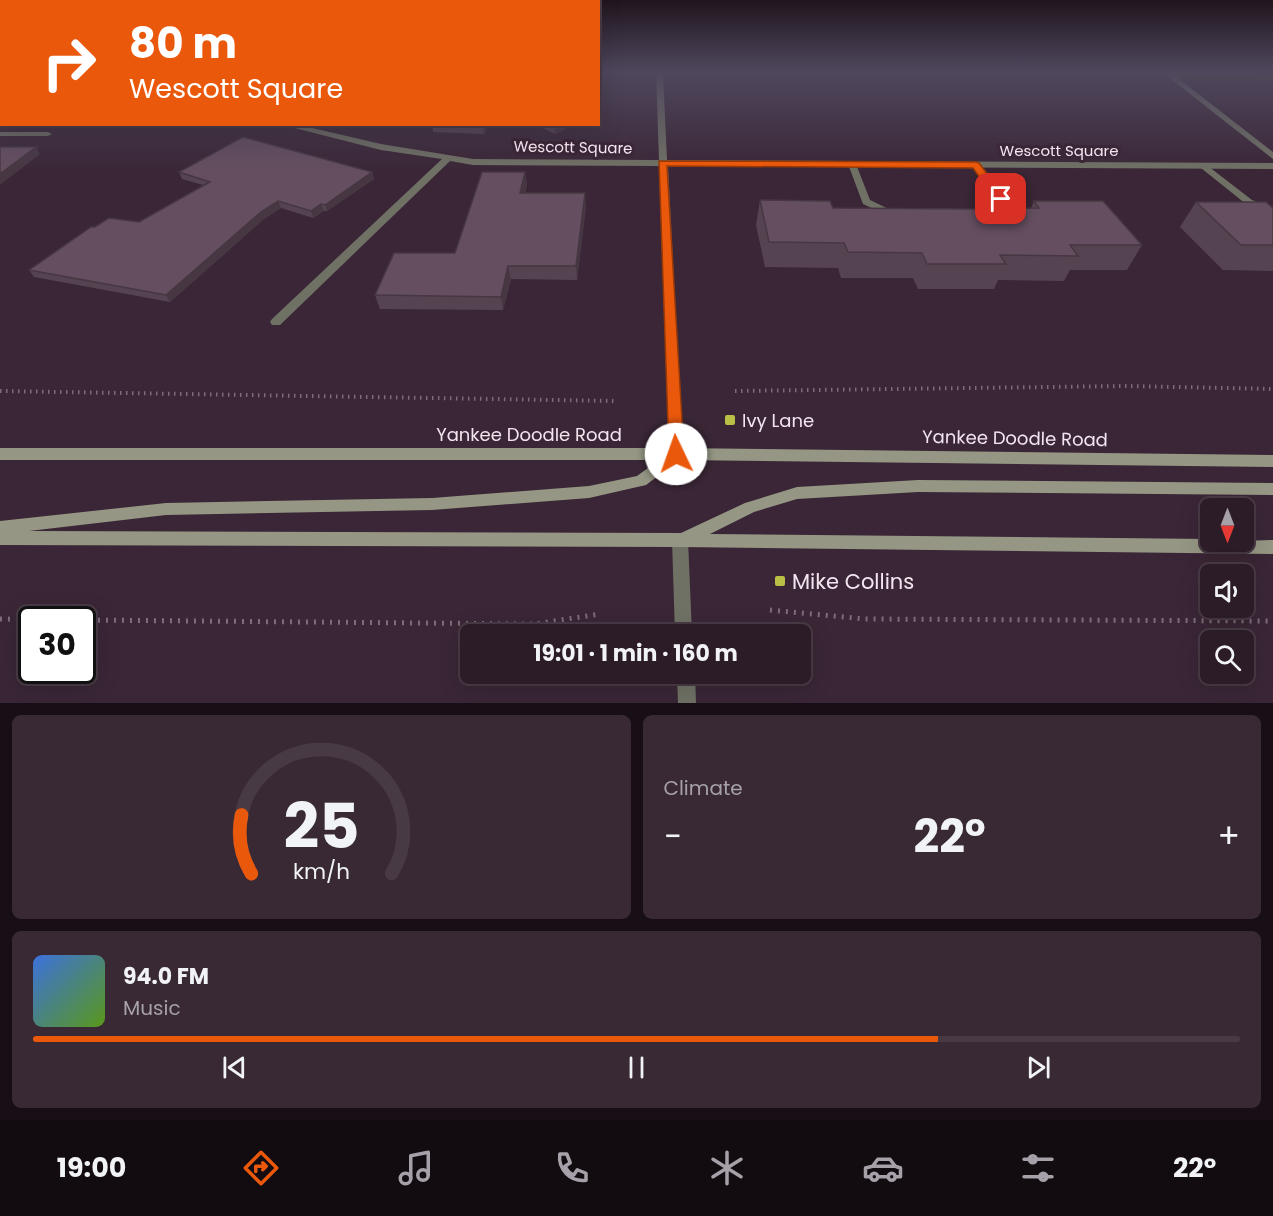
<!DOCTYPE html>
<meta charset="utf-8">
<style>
:root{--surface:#2c1c28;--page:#382934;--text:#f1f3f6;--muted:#a6a1a8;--line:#483a45;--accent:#ea580c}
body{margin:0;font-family:Poppins,sans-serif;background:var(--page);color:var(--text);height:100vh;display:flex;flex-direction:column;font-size:22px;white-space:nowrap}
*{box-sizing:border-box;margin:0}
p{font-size:20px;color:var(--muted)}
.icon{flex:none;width:33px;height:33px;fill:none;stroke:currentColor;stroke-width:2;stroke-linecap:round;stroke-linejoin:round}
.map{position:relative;height:703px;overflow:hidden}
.sheet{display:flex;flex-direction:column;gap:12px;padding:12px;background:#180f16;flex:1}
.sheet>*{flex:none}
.banner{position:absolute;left:0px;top:0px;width:600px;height:126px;box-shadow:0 6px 24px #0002,0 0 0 2px var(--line);background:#ea580c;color:#fff;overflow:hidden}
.needle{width:39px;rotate:180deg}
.fabs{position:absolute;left:1200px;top:498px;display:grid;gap:12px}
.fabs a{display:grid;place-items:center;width:54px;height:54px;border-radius:9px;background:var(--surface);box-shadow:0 6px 24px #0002,0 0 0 2px var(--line);font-size:30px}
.speed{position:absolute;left:18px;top:606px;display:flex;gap:12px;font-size:30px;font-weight:700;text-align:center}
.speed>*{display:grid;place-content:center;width:78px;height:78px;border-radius:50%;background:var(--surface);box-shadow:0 6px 24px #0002,0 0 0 2px var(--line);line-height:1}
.speed .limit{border:3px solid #111;border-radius:9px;background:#fff;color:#111}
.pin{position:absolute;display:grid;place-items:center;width:51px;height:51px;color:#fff;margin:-26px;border-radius:12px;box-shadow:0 3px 9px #0006}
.me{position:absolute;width:66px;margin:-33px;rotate:357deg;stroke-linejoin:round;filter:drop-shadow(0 0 4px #0008)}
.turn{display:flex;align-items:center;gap:21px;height:126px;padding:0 30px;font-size:27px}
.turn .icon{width:78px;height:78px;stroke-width:2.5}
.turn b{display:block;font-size:42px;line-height:51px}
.big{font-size:45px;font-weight:700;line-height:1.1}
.sheet .tile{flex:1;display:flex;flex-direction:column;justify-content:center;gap:9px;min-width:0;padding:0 21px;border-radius:9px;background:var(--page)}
.sheet .dial{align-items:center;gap:0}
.dial svg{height:156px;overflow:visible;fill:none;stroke:var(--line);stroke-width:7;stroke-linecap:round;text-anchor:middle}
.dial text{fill:var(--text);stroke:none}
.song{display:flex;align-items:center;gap:18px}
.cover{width:72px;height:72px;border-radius:9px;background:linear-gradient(135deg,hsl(220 70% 55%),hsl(90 70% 35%))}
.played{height:6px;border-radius:3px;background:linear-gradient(90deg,var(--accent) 75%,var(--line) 75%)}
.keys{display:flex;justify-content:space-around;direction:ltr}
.heat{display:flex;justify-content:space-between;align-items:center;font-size:33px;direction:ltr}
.sheet .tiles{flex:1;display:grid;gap:12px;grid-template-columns:1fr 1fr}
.tile:last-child{grid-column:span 2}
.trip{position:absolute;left:460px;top:624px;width:351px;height:60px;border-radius:9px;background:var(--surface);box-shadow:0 6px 24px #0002,0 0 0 2px var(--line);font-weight:700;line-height:60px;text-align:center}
.tabs{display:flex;height:96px;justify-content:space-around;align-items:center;background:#120b10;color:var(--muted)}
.tabs .icon{width:42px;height:42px}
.tabs .current{color:var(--accent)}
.tabs b{font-size:27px;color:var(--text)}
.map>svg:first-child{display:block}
.green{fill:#474908}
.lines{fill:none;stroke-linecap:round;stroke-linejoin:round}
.path-far1{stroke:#7e6c7a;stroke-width:4;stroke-dasharray:1.5 4.5;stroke-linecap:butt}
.path{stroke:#7e6c7a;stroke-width:5;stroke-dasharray:2 6;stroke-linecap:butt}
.service{fill:#707165;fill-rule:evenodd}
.minor{fill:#707165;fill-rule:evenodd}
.tertiary{fill:#707165;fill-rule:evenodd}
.secondary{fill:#959784;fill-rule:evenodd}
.wall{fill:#564352}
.shaded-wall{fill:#463742}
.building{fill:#644e5f;stroke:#463742;stroke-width:1.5}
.route{fill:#ea580c;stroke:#983908;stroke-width:1.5}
.poi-dot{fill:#bac045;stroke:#3a2636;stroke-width:2}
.labels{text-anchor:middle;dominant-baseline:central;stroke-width:6;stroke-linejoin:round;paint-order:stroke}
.far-street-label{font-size:15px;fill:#f3e5ef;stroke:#3a2636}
.poi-label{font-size:18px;fill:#f3e5ef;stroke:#3a2636;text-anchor:start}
.street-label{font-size:18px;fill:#f3e5ef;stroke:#3a2636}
.near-poi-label{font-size:21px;fill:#f3e5ef;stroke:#3a2636;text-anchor:start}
</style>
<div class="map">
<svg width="1273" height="703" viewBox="0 0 1273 703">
<rect width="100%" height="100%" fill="#3a2636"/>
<path class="green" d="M1165,72H1273V80L1174,79Z"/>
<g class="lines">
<g class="path-far1">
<path d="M0,391L615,401"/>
<path d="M735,391L1125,386L1273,389"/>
</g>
<g class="path">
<path d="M770,610L865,619L1273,621"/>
<path d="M0,619L67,620"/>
<path d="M82,620L534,624L600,614"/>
</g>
<g class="service">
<path d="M852,161L856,164L870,200L899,214V218H893L863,204L848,164Z"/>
<path d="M976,162L979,163L1006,199L994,218L985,219L980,216L988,213L996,199L972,165Z"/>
<path d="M1204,163L1252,200L1273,208V214L1246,204L1201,168L1200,166Z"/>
</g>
<g class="minor">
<path d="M656,72H663L667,160L1273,163V169L668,166L683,454L681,458L676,460L671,458L669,454L659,166L473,165L450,161L280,325H272L270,322L272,319L442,159L381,150L279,124H295L381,144L473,159L659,160Z"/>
<path d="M1162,72H1170L1273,152V159Z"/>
<path d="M0,132H48L52,134L48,136H0Z"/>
</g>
<g class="tertiary">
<path d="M680,533L685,535L688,540L692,634H675L672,540L675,535Z"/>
<path d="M677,674H695L696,703H678Z"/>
</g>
<path class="secondary" d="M0,448H676L1273,455V467L679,460L646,485L589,498L432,510L166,515L29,531L681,533L745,503L797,487L918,480L1273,483V495L918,492L797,499L754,512L710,534L1210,539V542L1273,540V554L680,547L0,545V521L166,503L432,498L589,486L637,476L659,460H0Z"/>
</g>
<g class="wall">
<path d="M432,124H489L484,134L433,132Z"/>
<path d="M534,124H575L555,134Z"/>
<path d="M179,172H372L374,179L327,211H324L313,218L281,208L264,219L170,302L34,277L29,270L95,227L139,222L203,185L182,179Z"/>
<path d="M525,172L527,185L525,193L586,206L577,280L511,279L503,310L380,309L375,295L455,253Z"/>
<path d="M760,200L833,208L972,209L1031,208L1034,201L1142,245L1127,270H1070L1064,281L998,280L994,289H918L913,278H841L838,268L765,267L756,225Z"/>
<path d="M1196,202L1273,208V271L1223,270L1180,227Z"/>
</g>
<g class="shaded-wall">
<path d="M482,124H489L484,134Z"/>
<path d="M554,124H575L555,134Z"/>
<path d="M36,147L40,154L0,185V174Z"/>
<path d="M372,172L374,179L327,211L325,205Z"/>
<path d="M525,172L527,185L522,206L520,193Z"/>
<path d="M585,193L586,206L577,280L576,266Z"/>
<path d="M278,201L281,208L264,219L170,302L166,295L261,212Z"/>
<path d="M321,204L324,211L313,218L311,211Z"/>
<path d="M508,266L511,279L503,310L501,297Z"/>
</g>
<g class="building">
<path d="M243,137L372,172L325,205L321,204L311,211L278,201L261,212L166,295L29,270L91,227H95L109,218L139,222L210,182L179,172Z"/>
<path d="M0,147H36L0,174Z"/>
<path d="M482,172H525L520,193H585L576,266H508L501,297L375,295L394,253H455Z"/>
<path d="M760,200L830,201L833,208L972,209L1039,208L1034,201H1103L1142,245H1070L1078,256L1000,255L1006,264H927L922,253L848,252L844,243L769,242Z"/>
<path d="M1196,202H1266L1273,208V245H1241Z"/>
</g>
<linearGradient id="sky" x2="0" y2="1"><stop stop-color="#20151e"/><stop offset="0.42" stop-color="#4f475d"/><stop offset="1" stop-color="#4f475d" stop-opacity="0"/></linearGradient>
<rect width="1273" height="171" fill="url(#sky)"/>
<path class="route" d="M659,161L976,162L979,163L1006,199L1005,202H997L973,168L667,166L684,454L682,458L676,460L671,458L669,454Z"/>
<g class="poi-dot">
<rect x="724" y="414" width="12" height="12" rx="3"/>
<rect x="774" y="575" width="12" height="12" rx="3"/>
</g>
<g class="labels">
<g class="far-street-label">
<text transform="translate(573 147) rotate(1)">Wescott Square</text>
<text x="1059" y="150">Wescott Square</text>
</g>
<g class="poi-label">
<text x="742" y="420">Ivy Lane</text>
</g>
<g class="street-label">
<text x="529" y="434">Yankee Doodle Road</text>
<text transform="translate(1015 438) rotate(1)">Yankee Doodle Road</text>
</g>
<g class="near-poi-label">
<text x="792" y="581">Mike Collins</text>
</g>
</g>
</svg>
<div class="fabs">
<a><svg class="needle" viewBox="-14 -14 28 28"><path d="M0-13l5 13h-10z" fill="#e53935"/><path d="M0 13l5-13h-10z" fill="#a6a1a8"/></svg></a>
<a><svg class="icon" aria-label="sound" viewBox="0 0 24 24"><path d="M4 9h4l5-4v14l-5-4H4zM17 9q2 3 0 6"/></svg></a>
<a><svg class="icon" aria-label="search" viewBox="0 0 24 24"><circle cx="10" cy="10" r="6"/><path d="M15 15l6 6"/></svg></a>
</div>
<div class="speed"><div class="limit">30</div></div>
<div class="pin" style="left:1001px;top:199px;background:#d93025"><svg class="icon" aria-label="arrive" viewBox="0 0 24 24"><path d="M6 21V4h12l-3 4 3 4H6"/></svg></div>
<svg class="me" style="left:676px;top:454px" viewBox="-20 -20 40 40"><circle r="19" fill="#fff"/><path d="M0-13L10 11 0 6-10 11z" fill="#ea580c"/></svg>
<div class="trip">19:01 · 1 min · 160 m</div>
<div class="banner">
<div class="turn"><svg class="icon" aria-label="right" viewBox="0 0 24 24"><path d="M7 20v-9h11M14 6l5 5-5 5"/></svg><div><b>80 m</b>Wescott Square</div></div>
</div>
</div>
<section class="sheet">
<div class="tiles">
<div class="tile dial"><svg viewBox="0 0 100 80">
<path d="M14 69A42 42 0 1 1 86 69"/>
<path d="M14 69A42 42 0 0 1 9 39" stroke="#ea580c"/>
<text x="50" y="56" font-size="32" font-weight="700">25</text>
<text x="50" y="72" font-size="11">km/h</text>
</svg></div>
<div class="tile"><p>Climate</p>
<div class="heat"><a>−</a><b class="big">22°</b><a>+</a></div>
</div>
<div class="tile">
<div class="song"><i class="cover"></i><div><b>94.0 FM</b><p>Music</p></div></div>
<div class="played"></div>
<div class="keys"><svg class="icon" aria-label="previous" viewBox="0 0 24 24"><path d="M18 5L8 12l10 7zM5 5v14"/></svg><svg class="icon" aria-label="pause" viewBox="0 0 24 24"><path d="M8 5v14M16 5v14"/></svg><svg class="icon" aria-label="next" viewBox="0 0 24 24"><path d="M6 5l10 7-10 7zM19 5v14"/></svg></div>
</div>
</div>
</section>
<nav class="tabs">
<b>19:00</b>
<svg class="icon current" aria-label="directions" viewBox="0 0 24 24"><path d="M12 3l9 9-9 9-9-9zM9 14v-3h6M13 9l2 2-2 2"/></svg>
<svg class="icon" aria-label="music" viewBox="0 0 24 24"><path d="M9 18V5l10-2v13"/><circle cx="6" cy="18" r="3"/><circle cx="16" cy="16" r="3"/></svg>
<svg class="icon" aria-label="phone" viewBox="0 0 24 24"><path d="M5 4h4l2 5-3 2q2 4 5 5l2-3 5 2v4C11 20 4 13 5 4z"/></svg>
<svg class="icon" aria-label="climate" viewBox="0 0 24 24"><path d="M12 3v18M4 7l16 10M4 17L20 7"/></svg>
<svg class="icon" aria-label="car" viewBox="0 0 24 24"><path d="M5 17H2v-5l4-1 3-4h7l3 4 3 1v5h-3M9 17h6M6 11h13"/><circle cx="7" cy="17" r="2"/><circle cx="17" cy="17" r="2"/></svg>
<svg class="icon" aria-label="filters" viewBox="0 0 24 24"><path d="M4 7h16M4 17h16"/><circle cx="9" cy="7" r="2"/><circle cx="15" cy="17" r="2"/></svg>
<b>22°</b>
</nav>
